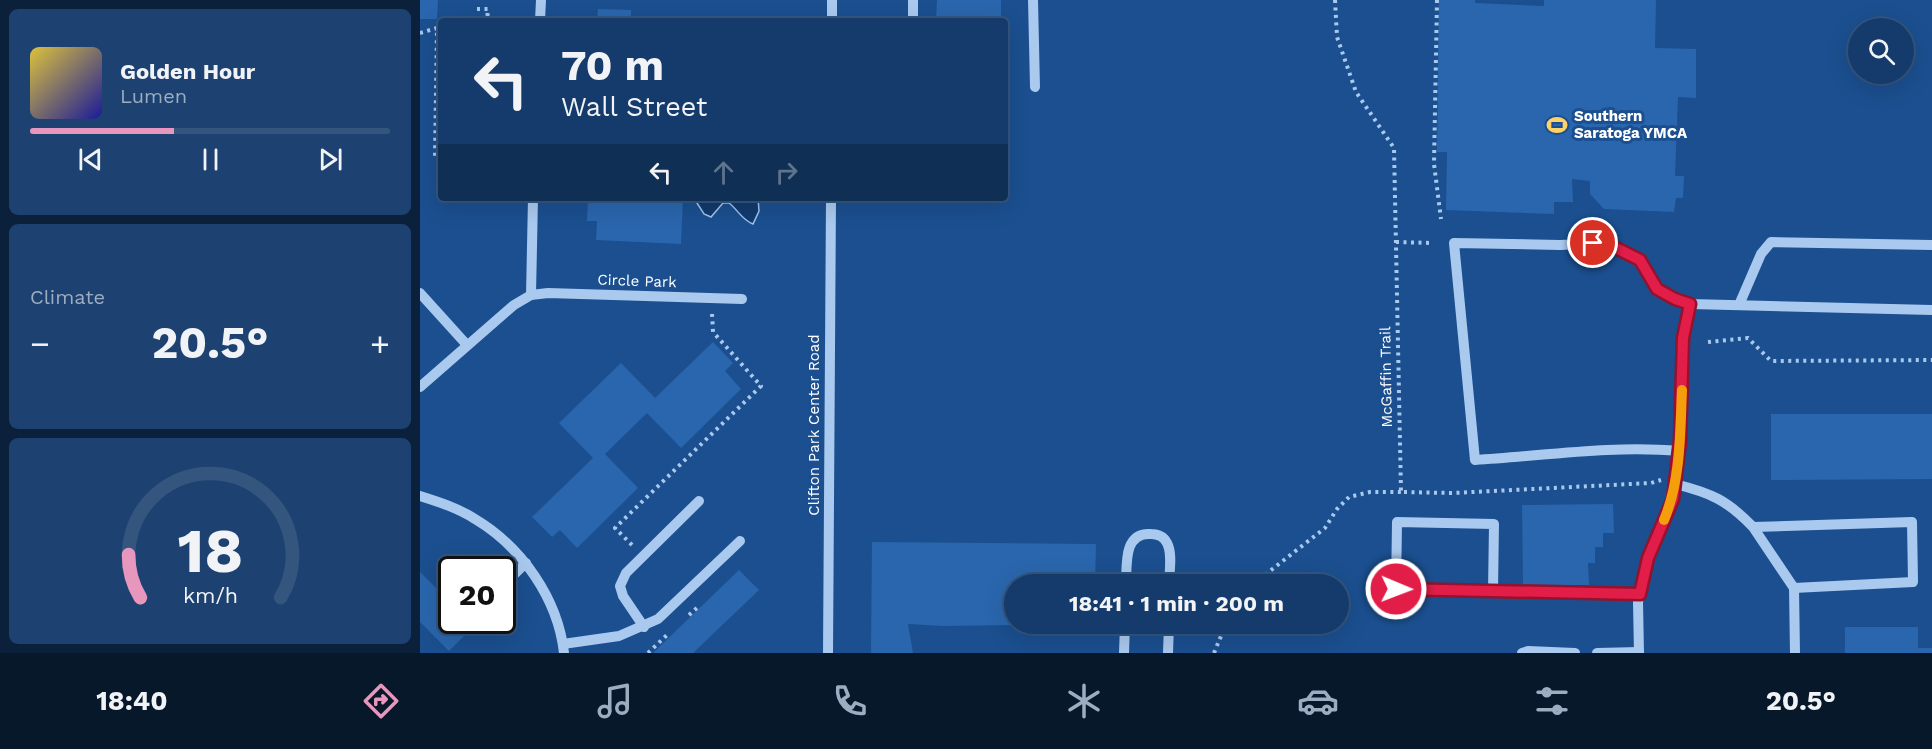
<!DOCTYPE html>
<meta charset="utf-8">
<style>
:root{--surface:#143b6b;--page:#1d4271;--text:#f1f3f6;--muted:#9dadc1;--line:#33557e;--accent:#e797bd}
body{margin:0;font-family:"Work Sans",sans-serif;background:var(--page);color:var(--text);height:100vh;display:flex;flex-direction:column;font-size:22px;white-space:nowrap}
*{box-sizing:border-box;margin:0}
p{font-size:20px;color:var(--muted)}
.icon{flex:none;width:33px;height:33px;fill:none;stroke:currentColor;stroke-width:2;stroke-linecap:round;stroke-linejoin:round}
.map{position:relative;flex:1;overflow:hidden}
.details{display:flex;flex-direction:column;gap:9px;padding:9px;background:#0b203b;width:420px}
.details>*{flex:none}
.guide{position:absolute;left:18px;top:18px;width:570px;height:183px;border-radius:6px;box-shadow:0 6px 24px #0002,0 0 0 2px var(--line);background:#143b6b;color:var(--text);overflow:hidden}
.controls{position:absolute;left:1428px;top:18px;display:grid;gap:12px}
.controls a{display:grid;place-items:center;width:66px;height:66px;border-radius:50%;background:var(--surface);box-shadow:0 6px 24px #0002,0 0 0 2px var(--line);font-size:30px}
.speed{position:absolute;left:18px;top:556px;display:flex;gap:12px;font-size:30px;font-weight:700;text-align:center}
.speed>*{display:grid;place-content:center;width:78px;height:78px;border-radius:50%;background:var(--surface);box-shadow:0 6px 24px #0002,0 0 0 2px var(--line);line-height:1}
.speed .limit{border:3px solid #111;border-radius:9px;background:#fff;color:#111}
.pin{position:absolute;display:grid;place-items:center;width:51px;height:51px;color:#fff;margin:-26px;border:3px solid #fff;border-radius:50%;box-shadow:0 2px 6px #0007}
.me{position:absolute;width:66px;margin:-33px;rotate:91deg;stroke-linejoin:round;filter:drop-shadow(0 0 4px #0008)}
.turn{display:flex;align-items:center;gap:21px;height:126px;padding:0 24px;font-size:27px}
.turn .icon{width:78px;height:78px;stroke-width:2.5}
.turn b{display:block;font-size:42px;line-height:51px}
.lanes{display:flex;align-items:center;height:57px;padding:0 24px;background:#0003;justify-content:center;gap:30px;direction:ltr}
.lanes .off{opacity:.35}
.big{font-size:45px;font-weight:700;line-height:1.1}
.details .widget{flex:1;display:flex;flex-direction:column;justify-content:center;gap:9px;min-width:0;padding:0 21px;border-radius:9px;background:var(--page)}
.details .dial{align-items:center;gap:0}
.dial svg{height:156px;overflow:visible;fill:none;stroke:var(--line);stroke-width:7;stroke-linecap:round;text-anchor:middle}
.dial text{fill:var(--text);stroke:none}
.song{display:flex;align-items:center;gap:18px}
.cover{width:72px;height:72px;border-radius:9px;background:linear-gradient(135deg,hsl(50 70% 55%),hsl(240 70% 35%))}
.played{height:6px;border-radius:3px;background:linear-gradient(90deg,var(--accent) 40%,var(--line) 40%)}
.keys{display:flex;justify-content:space-around;direction:ltr}
.heat{display:flex;justify-content:space-between;align-items:center;font-size:33px;direction:ltr}
.trip{position:absolute;left:584px;top:574px;width:345px;height:60px;border-radius:30px;background:var(--surface);box-shadow:0 6px 24px #0002,0 0 0 2px var(--line);font-weight:700;line-height:60px;text-align:center}
.dock{display:flex;height:96px;justify-content:space-around;align-items:center;background:#08182b;color:var(--muted)}
.dock .icon{width:42px;height:42px}
.dock .on{color:var(--accent)}
.dock b{font-size:27px;color:var(--text)}
main{display:flex;flex:1;min-height:0}
.map>svg:first-child{display:block}
.water{fill:#123a6d;stroke:#9cc4f0;stroke-width:1.5}
.building{fill:#2a66ad}
.lines{fill:none;stroke-linecap:round;stroke-linejoin:round}
.path{stroke:#a9c9ee;stroke-width:4;stroke-dasharray:3 4.5;stroke-linecap:butt}
.minor{stroke:#a9c9ee;stroke-width:10}
.route-casing{stroke:#92132f;stroke-width:15}
.route{stroke:#e11d48;stroke-width:10}
.slow{stroke:#f59e0b;stroke-width:10}
.labels{text-anchor:middle;dominant-baseline:central;stroke-width:6;stroke-linejoin:round;paint-order:stroke}
.poi-label{font-size:15px;font-weight:bold;fill:#fff;stroke:#1b4f8f;text-anchor:start}
.street-label{font-size:15px;fill:#fff;stroke:#1b4f8f}
</style>
<main>
<section class="details">
<div class="widget">
<div class="song"><i class="cover"></i><div><b>Golden Hour</b><p>Lumen</p></div></div>
<div class="played"></div>
<div class="keys"><svg class="icon" aria-label="previous" viewBox="0 0 24 24"><path d="M18 5L8 12l10 7zM5 5v14"/></svg><svg class="icon" aria-label="pause" viewBox="0 0 24 24"><path d="M8 5v14M16 5v14"/></svg><svg class="icon" aria-label="next" viewBox="0 0 24 24"><path d="M6 5l10 7-10 7zM19 5v14"/></svg></div>
</div>
<div class="widget"><p>Climate</p>
<div class="heat"><a>−</a><b class="big">20.5°</b><a>+</a></div>
</div>
<div class="widget dial"><svg viewBox="0 0 100 80">
<path d="M14 69A42 42 0 1 1 86 69"/>
<path d="M14 69A42 42 0 0 1 8 47" stroke="#e797bd"/>
<text x="50" y="56" font-size="32" font-weight="700">18</text>
<text x="50" y="72" font-size="11">km/h</text>
</svg></div>
</section>
<div class="map">
<svg width="1512" height="653" viewBox="0 0 1512 653">
<rect width="100%" height="100%" fill="#1b4f8f"/>
<path class="water" d="M278,198H338L339,211L333,224C322,220 318,210 309,203H303L291,217L284,214L277,203Z"/>
<g class="building">
<path d="M0,0H18L17,19H0Z"/>
<path d="M517,0H581V21H516Z"/>
<path d="M1019,0H1055V3L1124,6V0H1236L1235,48L1276,49V98L1258,97L1255,176H1264L1263,198H1256L1254,212L1184,209L1170,194V181L1152,179L1153,202H1134V214L1026,210L1027,152H1017Z"/>
<path d="M178,9L211,10V21H177Z"/>
<path d="M24,16L52,17L51,21H24Z"/>
<path d="M19,125H21V151H18Z"/>
<path d="M168,198H263L261,244L176,240L177,221H167Z"/>
<path d="M293,342L313,363L305,371L321,389L261,448L227,413L185,454L218,488L157,548L140,530L132,537L112,517L173,458L139,423L201,363L235,398Z"/>
<path d="M1351,414H1512V479L1351,480Z"/>
<path d="M1193,504L1194,533H1183V547H1175V563H1168L1169,585H1103L1102,505Z"/>
<path d="M452,542L676,544L675,585H594V625L523,626L488,624L493,653H451Z"/>
<path d="M319,570L339,590L273,653H233Z"/>
<path d="M0,572L32,604V621H49L54,626L29,651L0,622Z"/>
<path d="M1425,627H1498V648H1512V653H1425Z"/>
</g>
<g class="lines">
<g class="path">
<path d="M915,0L917,37L936,92L974,148L981,492L1033,493L1231,483L1241,480"/>
<path d="M1017,0L1014,164L1021,219"/>
<path d="M57,9H68L67,21"/>
<path d="M0,33L17,28L15,157H21"/>
<path d="M976,242L1013,243"/>
<path d="M1288,342L1328,338L1351,361L1512,360"/>
<path d="M212,545L195,528L341,386L293,332L292,313"/>
<path d="M834,585L841,578L905,528L917,509L929,497L950,492H981"/>
<path d="M269,615L278,607"/>
<path d="M228,653L248,634"/>
<path d="M794,653L806,624"/>
</g>
<g class="minor">
<path d="M493,0V21"/>
<path d="M613,0L615,87"/>
<path d="M120,21L121,0"/>
<path d="M412,21V0"/>
<path d="M0,293L47,345"/>
<path d="M111,295L128,293L322,299"/>
<path d="M1319,305L1341,254L1351,242L1512,245"/>
<path d="M0,387L94,305L111,295L113,198"/>
<path d="M1259,451C1192,445 1123,456 1055,460L1034,243L1140,245L1186,243L1220,260L1237,289L1255,299L1270,304L1512,310"/>
<path d="M1255,484C1291,493 1307,500 1333,527L1492,522L1493,582L1374,588L1333,527"/>
<path d="M0,496C19,502 38,508 55,519C102,547 138,599 144,653"/>
<path d="M706,585C707,565 703,532 731,534C738,534 744,537 747,543C753,554 749,573 749,585"/>
<path d="M82,586L106,563"/>
<path d="M1374,588L1375,653"/>
<path d="M1073,591L1074,524L977,522L976,589L1220,594"/>
<path d="M224,627L203,596L200,586L206,573L279,501"/>
<path d="M143,644L199,636L238,619L320,541"/>
<path d="M408,653L411,198"/>
<path d="M704,653L705,624"/>
<path d="M748,653L749,624"/>
<path d="M1102,653L1108,651L1155,653"/>
<path d="M1177,653L1219,652"/>
<path d="M1219,653L1218,602L1228,558L1253,499L1260,441L1263,338L1270,304"/>
</g>
</g>
<g class="lines">
<g class="route-casing">
<path id="route" d="M976,589L1220,594L1228,558L1253,499L1260,441L1263,338L1270,304L1255,299L1237,289L1220,260L1186,243H1173"/>
</g>
<use href="#route" class="route"/>
<path class="slow" d="M1244,520C1261,479 1260,433 1262,390"/>
</g>
<defs>
<g id="stadium-bare" transform="scale(1.62)"><path d="M0-5a6.5 5 0 1 0 0 10a6.5 5 0 1 0 0-10ZM-3.5-1.8h7v3.6h-7Z" fill="#ffd166" stroke="#1b4f8f" stroke-width="2.5" paint-order="stroke"/></g>
</defs>
<g fill-rule="evenodd">
<use href="#stadium-bare" x="1137" y="125"/>
</g>
<g class="labels">
<g class="poi-label">
<text x="1154" y="116">Southern<tspan x="1154" dy="17">Saratoga YMCA</tspan></text>
</g>
<g class="street-label">
<text transform="translate(217 281) rotate(2)">Circle Park</text>
<text transform="translate(966 377) rotate(-91)">McGaffin Trail</text>
<text transform="translate(394 425) rotate(-90)">Clifton Park Center Road</text>
</g>
</g>
</svg>
<div class="controls">
<a><svg class="icon" aria-label="search" viewBox="0 0 24 24"><circle cx="10" cy="10" r="6"/><path d="M15 15l6 6"/></svg></a>
</div>
<div class="speed"><div class="limit">20</div></div>
<div class="pin" style="left:1173px;top:243px;background:#d93025"><svg class="icon" aria-label="arrive" viewBox="0 0 24 24"><path d="M6 21V4h12l-3 4 3 4H6"/></svg></div>
<svg class="me" style="left:976px;top:589px" viewBox="-20 -20 40 40"><circle r="17" fill="#e11d48" stroke="#fff" stroke-width="3"/><path d="M0-11L8 9 0 5-8 9z" fill="#fff"/></svg>
<div class="trip">18:41 · 1 min · 200 m</div>
<div class="guide">
<div class="turn"><svg class="icon" aria-label="left" viewBox="0 0 24 24"><path d="M17 20v-9H6M10 6l-5 5 5 5"/></svg><div><b>70 m</b>Wall Street</div></div>
<div class="lanes"><svg class="icon" aria-label="left" viewBox="0 0 24 24"><path d="M17 20v-9H6M10 6l-5 5 5 5"/></svg><svg class="icon off" aria-label="ahead" viewBox="0 0 24 24"><path d="M12 20V5M6 11l6-6 6 6"/></svg><svg class="icon off" aria-label="right" viewBox="0 0 24 24"><path d="M7 20v-9h11M14 6l5 5-5 5"/></svg></div>
</div>
</div>
</main>
<nav class="dock">
<b>18:40</b>
<svg class="icon on" aria-label="directions" viewBox="0 0 24 24"><path d="M12 3l9 9-9 9-9-9zM9 14v-3h6M13 9l2 2-2 2"/></svg>
<svg class="icon" aria-label="music" viewBox="0 0 24 24"><path d="M9 18V5l10-2v13"/><circle cx="6" cy="18" r="3"/><circle cx="16" cy="16" r="3"/></svg>
<svg class="icon" aria-label="phone" viewBox="0 0 24 24"><path d="M5 4h4l2 5-3 2q2 4 5 5l2-3 5 2v4C11 20 4 13 5 4z"/></svg>
<svg class="icon" aria-label="climate" viewBox="0 0 24 24"><path d="M12 3v18M4 7l16 10M4 17L20 7"/></svg>
<svg class="icon" aria-label="car" viewBox="0 0 24 24"><path d="M5 17H2v-5l4-1 3-4h7l3 4 3 1v5h-3M9 17h6M6 11h13"/><circle cx="7" cy="17" r="2"/><circle cx="17" cy="17" r="2"/></svg>
<svg class="icon" aria-label="filters" viewBox="0 0 24 24"><path d="M4 7h16M4 17h16"/><circle cx="9" cy="7" r="2"/><circle cx="15" cy="17" r="2"/></svg>
<b>20.5°</b>
</nav>
